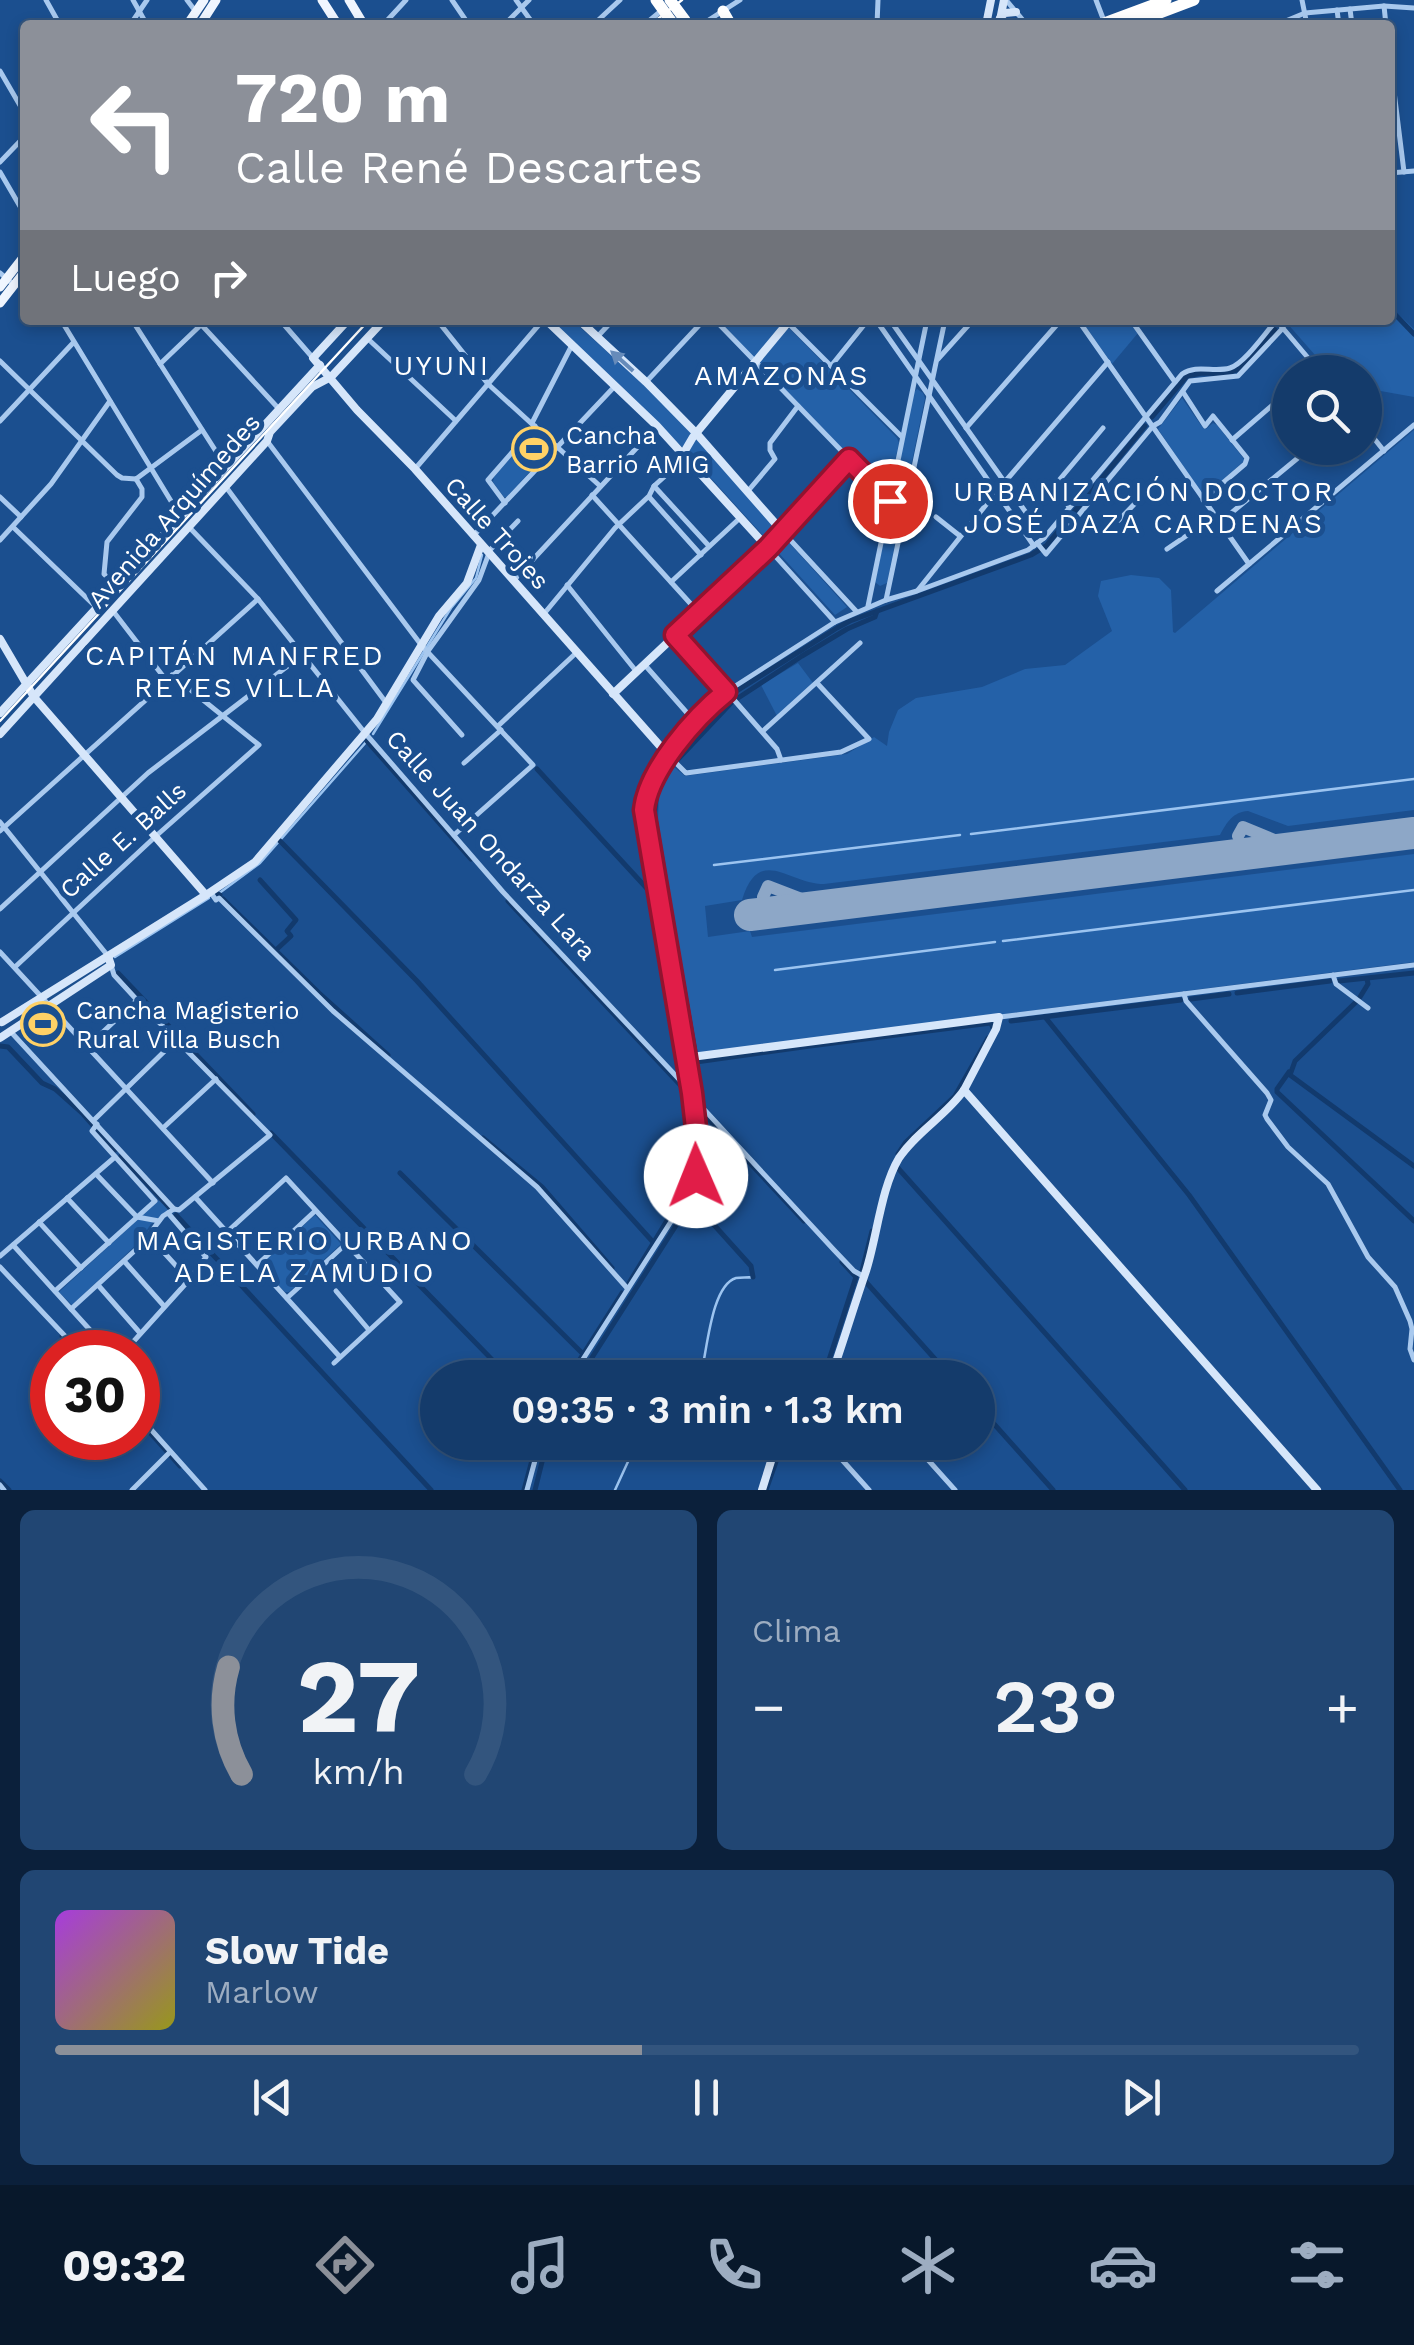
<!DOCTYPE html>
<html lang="es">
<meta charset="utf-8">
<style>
:root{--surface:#143b6b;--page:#214673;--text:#f1f3f6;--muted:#9dadc1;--line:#33557e;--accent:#8c9099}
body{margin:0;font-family:"Work Sans",sans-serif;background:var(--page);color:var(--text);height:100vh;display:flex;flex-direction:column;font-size:38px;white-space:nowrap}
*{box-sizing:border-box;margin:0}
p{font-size:32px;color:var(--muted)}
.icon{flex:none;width:55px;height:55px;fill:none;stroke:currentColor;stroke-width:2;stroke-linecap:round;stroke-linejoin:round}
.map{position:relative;height:1490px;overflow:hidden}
.panel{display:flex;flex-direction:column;gap:20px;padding:20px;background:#0b203b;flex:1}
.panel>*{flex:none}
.guide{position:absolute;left:20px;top:20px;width:1375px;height:305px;border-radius:10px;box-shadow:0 5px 15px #0003,0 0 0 2px var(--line);background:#8c9099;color:#fff;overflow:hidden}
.buttons{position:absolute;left:1272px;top:355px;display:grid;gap:20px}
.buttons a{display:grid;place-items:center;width:110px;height:110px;border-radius:50%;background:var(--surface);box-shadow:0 5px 15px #0003,0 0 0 2px var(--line);font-size:50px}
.speed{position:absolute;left:30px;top:1330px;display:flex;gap:20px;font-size:50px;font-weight:700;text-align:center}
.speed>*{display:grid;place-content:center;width:130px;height:130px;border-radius:50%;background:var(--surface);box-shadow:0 5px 15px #0003,0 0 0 2px var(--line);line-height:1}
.speed .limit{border:15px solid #d22;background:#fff;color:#111}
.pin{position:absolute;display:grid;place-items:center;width:85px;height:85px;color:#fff;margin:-42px;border:5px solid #fff;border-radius:50%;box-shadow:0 2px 10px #0007}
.me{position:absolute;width:110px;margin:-55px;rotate:359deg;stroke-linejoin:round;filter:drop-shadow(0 0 8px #0008)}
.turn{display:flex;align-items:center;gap:35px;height:210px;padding:0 50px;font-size:45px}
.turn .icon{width:130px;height:130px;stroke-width:2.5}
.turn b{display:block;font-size:70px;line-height:85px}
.then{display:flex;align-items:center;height:95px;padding:0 50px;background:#0003;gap:20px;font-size:38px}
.big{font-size:75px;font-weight:600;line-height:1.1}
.panel .widget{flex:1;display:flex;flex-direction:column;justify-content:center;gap:15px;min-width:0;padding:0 35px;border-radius:15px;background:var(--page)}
.panel .dial{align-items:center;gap:0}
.dial svg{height:260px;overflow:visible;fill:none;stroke:var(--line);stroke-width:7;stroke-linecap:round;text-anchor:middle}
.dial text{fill:var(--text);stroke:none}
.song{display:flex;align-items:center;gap:30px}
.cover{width:120px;height:120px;border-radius:15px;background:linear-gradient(135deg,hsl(280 70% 55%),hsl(60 70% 35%))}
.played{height:10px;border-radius:5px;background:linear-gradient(90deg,var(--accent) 45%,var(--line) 45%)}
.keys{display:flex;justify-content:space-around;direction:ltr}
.heat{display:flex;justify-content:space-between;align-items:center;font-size:55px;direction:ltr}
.panel .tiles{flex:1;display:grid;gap:20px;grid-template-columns:1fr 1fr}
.widget:last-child{grid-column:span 2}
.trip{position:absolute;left:420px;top:1360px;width:575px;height:100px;border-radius:50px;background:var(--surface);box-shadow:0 5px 15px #0003,0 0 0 2px var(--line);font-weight:600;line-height:100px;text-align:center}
.tabs{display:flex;height:160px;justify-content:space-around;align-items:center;background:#08182b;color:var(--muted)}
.tabs .icon{width:70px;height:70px}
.tabs .current{color:var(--accent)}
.tabs b{font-size:45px;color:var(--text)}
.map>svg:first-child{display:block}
.green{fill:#2461a8}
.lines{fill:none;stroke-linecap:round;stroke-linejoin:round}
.stream{stroke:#9cc4f0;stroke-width:2.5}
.canal{stroke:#123a6d;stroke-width:5}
.taxiway{stroke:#8da7c7;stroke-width:12}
.runway{stroke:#8da7c7;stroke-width:32}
.street{stroke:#a9c9ee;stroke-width:5}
.secondary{stroke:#d6e6fa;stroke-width:8}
.primary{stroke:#f0f6ff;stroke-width:9}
.highway{stroke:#fff;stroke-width:11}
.tram{stroke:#fff;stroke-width:2.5}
.oneway{fill:#668bba}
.route-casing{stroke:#92132f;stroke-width:25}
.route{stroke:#e11d48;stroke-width:18}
.labels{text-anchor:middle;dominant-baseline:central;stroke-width:10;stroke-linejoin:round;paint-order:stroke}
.poi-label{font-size:25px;fill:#fff;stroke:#1b4f8f;text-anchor:start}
.street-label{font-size:25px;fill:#fff;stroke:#1b4f8f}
.neighbourhood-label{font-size:28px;letter-spacing:2.5px;fill:#fff;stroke:#1b4f8f}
</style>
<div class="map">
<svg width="1414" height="1490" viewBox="0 0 1414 1490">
<rect width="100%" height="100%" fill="#1b4f8f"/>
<g class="green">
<path d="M1390,306L1414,329V397L1375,390L1365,398V372H1330L1286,322L1390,320Z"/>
<path d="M551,320H572L644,385L692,434L683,448Z"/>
<path d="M719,320H781L784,322L754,358Z"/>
<path d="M1081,320H1129L1138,333L1112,364Z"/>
<path d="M787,329H790L897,438L899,443L888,492L884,491L761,365L760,362Z"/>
<path d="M917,389L923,393L925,398L887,583L880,586L875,582L914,392Z"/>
<path d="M1182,398L1203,428L1206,429L1213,423L1217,425L1244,459V461L1207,494H1202L1158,429Z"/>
<path d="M1414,430V810L1288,826L1248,811C1233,812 1227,822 1220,835L824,884C789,884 759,844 742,900L705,906L708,937L750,931L752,937L1414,854V962L697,1053L658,820L659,794L674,767L685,776L847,754L874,737L887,746L889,732L898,710L916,698L982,687L1025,669L1065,665L1112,631L1098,596L1101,581L1131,575L1159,578L1171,590L1173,632L1175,633Z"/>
<path d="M533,432H537L551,446L550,449L507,497H504L493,482L494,477Z"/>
<path d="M695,438L847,607L835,615L691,456L689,449Z"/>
<path d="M798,663L813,683L777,716L761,685Z"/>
<path d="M159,1200L168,1210L151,1224L137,1244L72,1305L59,1292Z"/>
<path d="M315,1215L341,1244L289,1292H285L260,1265Z"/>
</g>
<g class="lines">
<g class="stream">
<path d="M373,734L451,608L476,578L482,555"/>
<path d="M971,834L1414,779"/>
<path d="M714,865L960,835"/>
<path d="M218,894L260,863L367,741"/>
<path d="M1003,941L1414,890"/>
<path d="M115,957L209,898"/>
<path d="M775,970L995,942"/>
<path d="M700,1378C707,1356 710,1286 736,1278C741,1277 747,1278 753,1277"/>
<path d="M615,1490L637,1442"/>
</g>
<g class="canal">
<path d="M1390,309L1414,334"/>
<path d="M1152,417L1187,376L1202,373L1225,374L1237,370L1275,330"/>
<path d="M367,741L471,859"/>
<path d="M662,754L649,779L642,801V828L668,980"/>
<path d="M668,761L727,697L837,628L850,621L1031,555L1046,546L1145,426"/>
<path d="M537,769L652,894"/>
<path d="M650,821L649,807L655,783"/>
<path d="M280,841L417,981L653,1242"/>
<path d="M260,880L296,920L287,931L291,936L276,950"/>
<path d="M218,894L220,895"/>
<path d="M223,899L319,993L388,1055"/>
<path d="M508,901L684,1089"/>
<path d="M665,911L690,1052"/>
<path d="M118,973L253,1114"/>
<path d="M1339,981L1414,973"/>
<path d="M1237,993L1330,981"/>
<path d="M1360,997L1368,984L1367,979"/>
<path d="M1191,999L1229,994"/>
<path d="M1356,1002L1295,1061L1290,1075L1414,1166"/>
<path d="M1045,1017L1189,1195L1400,1490"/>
<path d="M1011,1021L1181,1000"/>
<path d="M0,1046L8,1047L42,1083L55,1089L83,1114L115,1150"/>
<path d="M695,1052L654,818L656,797L667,771L732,702L802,656L847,629L875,617L877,611"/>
<path d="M682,1060L686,1083"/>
<path d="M1289,1072L1277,1089V1092L1414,1221"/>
<path d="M702,1103L696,1062L810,1046L991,1023L993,1028"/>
<path d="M704,1114L804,1221"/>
<path d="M704,1117C714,1159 711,1166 697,1206L751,1266L753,1277"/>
<path d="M271,1133L510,1378"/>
<path d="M483,1138L542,1187L612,1268"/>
<path d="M898,1154L906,1142L955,1096L988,1038"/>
<path d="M121,1156L170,1208"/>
<path d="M897,1167L1185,1490"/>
<path d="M400,1173L582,1353"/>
<path d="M176,1215L431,1490"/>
<path d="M862,1271L872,1231"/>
<path d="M865,1281L952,1378"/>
<path d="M629,1283L674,1209"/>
<path d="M62,1336L77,1352"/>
<path d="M820,1373L828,1363L856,1277L842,1262"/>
<path d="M568,1378L622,1293"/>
<path d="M579,1378L696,1194L705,1165V1154L692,1061"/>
<path d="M978,1406L1053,1490"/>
<path d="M138,1419L180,1466"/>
<path d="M0,1481L9,1490"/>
<path d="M524,1490L537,1442"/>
<path d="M535,1490L547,1442"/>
<path d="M766,1490L783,1442"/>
</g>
<g class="taxiway">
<path d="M1238,836L1243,827L1294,848"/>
<path d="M763,897L768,886L820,906"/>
</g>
<path class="runway" d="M750,915L1414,833"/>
<g class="street">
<path d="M46,0L60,25"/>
<path d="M133,0L147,25"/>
<path d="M187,0L196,12"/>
<path d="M452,0L469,25"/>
<path d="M516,0L534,25"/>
<path d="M1006,0L1027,25"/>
<path d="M1096,0L1104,21"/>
<path d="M1302,0L1307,25"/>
<path d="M1384,6L1386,25"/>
<path d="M1350,9L1352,25"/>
<path d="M1337,10L1339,25"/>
<path d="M130,25L147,0"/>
<path d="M383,25L406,0"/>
<path d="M504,25L529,0"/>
<path d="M593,25L620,0"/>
<path d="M644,25L661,11"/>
<path d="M701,25L740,0"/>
<path d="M877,25L878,0"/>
<path d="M1276,25L1305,13L1384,6L1414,8"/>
<path d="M1390,59L1404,172"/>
<path d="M0,71L25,114"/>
<path d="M0,162L25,136"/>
<path d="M0,172L25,215"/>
<path d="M1390,173L1414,171"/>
<path d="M0,273L14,285"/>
<path d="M61,320L174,506L183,515"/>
<path d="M132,320L226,467"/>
<path d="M197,320L279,409"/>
<path d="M280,320L313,358"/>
<path d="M437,320L488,384L600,486"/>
<path d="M715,320L890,501"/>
<path d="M785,320L902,437"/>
<path d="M876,320L1034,546"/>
<path d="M890,320L1044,538"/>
<path d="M1078,320L1249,564"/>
<path d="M1131,320L1175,382"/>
<path d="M1276,320L1320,372"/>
<path d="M598,336L613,320"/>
<path d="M367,338L456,421"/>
<path d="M938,359L973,320"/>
<path d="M0,361L117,475L122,478L136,479"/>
<path d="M160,364L206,320"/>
<path d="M831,366L868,320"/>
<path d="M646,382L704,320"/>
<path d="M1183,392L1205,426L1213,416L1247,458L1245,464L1203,500"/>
<path d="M0,421L73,343"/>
<path d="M532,423L572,345"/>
<path d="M1365,427L1384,451"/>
<path d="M966,428L1061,320"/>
<path d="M1232,440L1290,390"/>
<path d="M267,441L422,646L533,765L454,835"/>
<path d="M849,459L782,531L856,611"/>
<path d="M415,469L543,320"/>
<path d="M136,479L202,430"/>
<path d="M654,486L709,546"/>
<path d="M226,487L387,704"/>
<path d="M748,491L775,459L770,450V443L798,406"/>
<path d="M592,495L699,613"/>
<path d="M0,497L21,517"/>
<path d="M650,498L701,555"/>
<path d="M505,503L488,480L535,426"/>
<path d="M1069,507L1055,485L1103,428"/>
<path d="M936,517L960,536"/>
<path d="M1119,520L1147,491"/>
<path d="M1219,523L1310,448"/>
<path d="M13,527L97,608"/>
<path d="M189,527L258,599L365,733L503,892L692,1093"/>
<path d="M473,536L615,386"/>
<path d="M0,540L51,484L110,401"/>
<path d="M1037,543L1046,554L1153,426L1160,422L1190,381L1238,376L1283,328"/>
<path d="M768,548L835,622"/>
<path d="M1167,549L1214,517"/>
<path d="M488,552L518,521"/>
<path d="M513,581L657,426"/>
<path d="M671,582L741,517"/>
<path d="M567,585L636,671"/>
<path d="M116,586L104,574L107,542L142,497V489L136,479"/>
<path d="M918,590L997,491L1108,362"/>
<path d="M1217,591L1414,425"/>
<path d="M886,600L945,320"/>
<path d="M868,606L927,320"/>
<path d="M113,611L166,680"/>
<path d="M543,615L615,528L649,496L654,486L685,458"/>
<path d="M675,635L726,692"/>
<path d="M644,664L695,722"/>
<path d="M817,683L869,739L841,752L686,773L668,755L726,692L835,622L886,600L917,591L1028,550L1044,538L1182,374C1197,364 1214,373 1230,368C1245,363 1265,333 1276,321"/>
<path d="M735,701L777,749L781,760"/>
<path d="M498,726L576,653"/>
<path d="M763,731L860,643"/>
<path d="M462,735L413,680L428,651L479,580L489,553"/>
<path d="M464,763L501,730"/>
<path d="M0,822L108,956"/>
<path d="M0,831L258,599"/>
<path d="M211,893L216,900L219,898L333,1011L537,1187L627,1288"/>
<path d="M0,909L148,773L302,655"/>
<path d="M0,952L213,1183"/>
<path d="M15,967L156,836L259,745L172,675"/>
<path d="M1333,975L1336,984L1368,1008"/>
<path d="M1184,994L1186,1001L1267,1093L1271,1100L1265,1115L1267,1119L1288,1147L1328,1184L1368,1257L1395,1287L1410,1321L1412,1329L1410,1349L1414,1360"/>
<path d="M1000,1017L1414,965"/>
<path d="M11,1032L174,1209"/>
<path d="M88,1046L137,1000"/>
<path d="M692,1106L700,1105L834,1250L854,1271L863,1276"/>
<path d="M94,1120L176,1040"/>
<path d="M163,1128L216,1079"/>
<path d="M96,1174L137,1217L159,1221"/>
<path d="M195,1197L340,1357"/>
<path d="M67,1198L109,1243"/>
<path d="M39,1222L81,1268"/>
<path d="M227,1232L286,1178L400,1302L334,1363"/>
<path d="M148,1235L189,1280"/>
<path d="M13,1245L110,1352"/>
<path d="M0,1256L115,1157"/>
<path d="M124,1261L164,1306"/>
<path d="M257,1265L315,1211"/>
<path d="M0,1267L80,1352"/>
<path d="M98,1285L140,1333"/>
<path d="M55,1291L155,1201L92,1131L97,1124"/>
<path d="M336,1291L369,1330"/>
<path d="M287,1298L347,1243"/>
<path d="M71,1309L141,1245L163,1216L174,1209L179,1210L270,1135L137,1000L114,975L111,965"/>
<path d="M124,1352L189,1280L206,1257L168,1213"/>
<path d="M837,1359L854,1378"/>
<path d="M571,1378L686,1198C691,1188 696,1179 698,1168C703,1138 691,1088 684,1058"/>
<path d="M138,1415L205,1490"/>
<path d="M826,1442L869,1490"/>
<path d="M912,1442L955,1490"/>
<path d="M0,1485L4,1490"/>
<path d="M132,1490L170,1452"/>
<path d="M527,1490L540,1442"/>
</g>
<g class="secondary">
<path d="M1000,18L1005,13L1016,12"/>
<path d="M986,25L991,0"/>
<path d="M999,25L1004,0"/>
<path d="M348,320L313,358L357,410L415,469L668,755L648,790L645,810L684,1058L999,1017L996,1029L964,1090C946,1116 917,1131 899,1158C881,1188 877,1237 866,1271C855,1303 845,1336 834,1368L826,1378"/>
<path d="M546,320L657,426L768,548"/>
<path d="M579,320L646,382L696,433L782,531L768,548L613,694"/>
<path d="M683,454L693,437L790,320"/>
<path d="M0,639L34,697L206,895"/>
<path d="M0,713L320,365"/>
<path d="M0,734L267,441L270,432L312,387L331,377L384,320"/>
<path d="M2,1022L206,895L255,862L377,719L439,616L467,583L481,545"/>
<path d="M0,1038L111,965L108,956"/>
<path d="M964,1090L1317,1490"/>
<path d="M762,1490L777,1442"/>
</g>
<g class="primary">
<path d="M322,0L338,25"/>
<path d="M349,0L364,25"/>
<path d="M187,25L204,0"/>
<path d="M200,25L216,0"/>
<path d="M0,287L25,255"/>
<path d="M0,303L25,271"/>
</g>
<g class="highway">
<path d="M656,0L674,25"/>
<path d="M670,0L685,20"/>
<path d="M723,11L731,25"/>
<path d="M1099,25L1166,0"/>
<path d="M1128,25L1194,0"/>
</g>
<g class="tram">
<path d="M650,25L682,0"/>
<path d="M0,721L369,320"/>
</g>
</g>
<defs><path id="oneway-solid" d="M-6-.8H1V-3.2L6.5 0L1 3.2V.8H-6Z" transform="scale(2.5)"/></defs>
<use class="oneway" href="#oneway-solid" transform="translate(622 361) rotate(-138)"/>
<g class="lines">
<g class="route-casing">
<path id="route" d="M696,1176L699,1154L692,1093L644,810C648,770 695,717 726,692L675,635L768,548L849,459L890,501"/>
</g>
<use href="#route" class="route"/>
</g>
<defs>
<g id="stadium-ring" transform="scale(2.25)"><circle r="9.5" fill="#1b4f8f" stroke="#ffd166" stroke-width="1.5"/><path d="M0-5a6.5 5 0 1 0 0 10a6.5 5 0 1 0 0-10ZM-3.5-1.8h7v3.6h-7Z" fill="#ffd166"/></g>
</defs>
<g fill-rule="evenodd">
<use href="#stadium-ring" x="534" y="449"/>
<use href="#stadium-ring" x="43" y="1024"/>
</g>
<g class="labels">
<g class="poi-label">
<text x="566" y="435">Cancha<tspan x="566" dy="29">Barrio AMIG</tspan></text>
<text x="76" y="1010">Cancha Magisterio<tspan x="76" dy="29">Rural Villa Busch</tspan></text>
</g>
<g class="street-label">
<text transform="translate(174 511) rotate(-49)">Avenida Arquímedes</text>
<text transform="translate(497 533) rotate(48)">Calle Trojes</text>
<text transform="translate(123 840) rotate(-42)">Calle E. Balls</text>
<text transform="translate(491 845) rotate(48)">Calle Juan Ondarza Lara</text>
</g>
<g class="neighbourhood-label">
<text x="442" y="365">UYUNI</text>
<text x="782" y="375">AMAZONAS</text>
<text x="1144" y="491">URBANIZACIÓN DOCTOR<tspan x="1144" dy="32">JOSÉ DAZA CARDENAS</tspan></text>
<text x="235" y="655">CAPITÁN MANFRED<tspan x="235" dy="32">REYES VILLA</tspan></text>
<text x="305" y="1240">MAGISTERIO URBANO<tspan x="305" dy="32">ADELA ZAMUDIO</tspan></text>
</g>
</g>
</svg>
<div class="buttons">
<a><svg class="icon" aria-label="search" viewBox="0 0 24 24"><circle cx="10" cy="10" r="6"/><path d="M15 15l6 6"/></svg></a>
</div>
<div class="speed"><div class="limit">30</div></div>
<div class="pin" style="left:890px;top:501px;background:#d93025"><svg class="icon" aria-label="arrive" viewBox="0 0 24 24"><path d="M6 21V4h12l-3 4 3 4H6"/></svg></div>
<svg class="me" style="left:696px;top:1176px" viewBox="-20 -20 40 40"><circle r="19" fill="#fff"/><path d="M0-13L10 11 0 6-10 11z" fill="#e11d48"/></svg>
<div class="trip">09:35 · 3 min · 1.3 km</div>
<div class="guide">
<div class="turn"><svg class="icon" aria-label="left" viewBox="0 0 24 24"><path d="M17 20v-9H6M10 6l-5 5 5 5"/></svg><div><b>720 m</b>Calle René Descartes</div></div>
<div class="then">Luego<svg class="icon" aria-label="right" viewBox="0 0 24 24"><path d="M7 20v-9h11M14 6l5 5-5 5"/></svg></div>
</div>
</div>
<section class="panel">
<div class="tiles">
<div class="widget dial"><svg viewBox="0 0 100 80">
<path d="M14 69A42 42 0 1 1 86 69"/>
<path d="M14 69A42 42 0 0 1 10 36" stroke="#8c9099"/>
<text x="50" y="56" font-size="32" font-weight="700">27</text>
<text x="50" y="72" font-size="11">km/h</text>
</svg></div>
<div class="widget"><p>Clima</p>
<div class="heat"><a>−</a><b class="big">23°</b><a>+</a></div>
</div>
<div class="widget">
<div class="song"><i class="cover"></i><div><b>Slow Tide</b><p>Marlow</p></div></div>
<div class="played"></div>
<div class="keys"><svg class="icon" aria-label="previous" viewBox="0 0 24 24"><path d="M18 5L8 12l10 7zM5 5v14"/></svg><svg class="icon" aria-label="pause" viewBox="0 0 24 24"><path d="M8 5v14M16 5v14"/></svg><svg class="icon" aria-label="next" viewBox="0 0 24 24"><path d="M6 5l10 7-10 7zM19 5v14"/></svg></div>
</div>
</div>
</section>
<nav class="tabs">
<b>09:32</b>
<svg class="icon current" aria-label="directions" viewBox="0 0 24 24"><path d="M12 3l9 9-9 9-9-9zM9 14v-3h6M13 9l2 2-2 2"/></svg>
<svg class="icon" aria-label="music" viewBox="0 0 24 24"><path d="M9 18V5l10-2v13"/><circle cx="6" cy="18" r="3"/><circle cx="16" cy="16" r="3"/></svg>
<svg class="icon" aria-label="phone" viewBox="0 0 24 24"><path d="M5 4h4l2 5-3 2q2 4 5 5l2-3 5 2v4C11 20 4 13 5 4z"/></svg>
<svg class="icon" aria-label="climate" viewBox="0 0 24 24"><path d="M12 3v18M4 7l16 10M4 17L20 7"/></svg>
<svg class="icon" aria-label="car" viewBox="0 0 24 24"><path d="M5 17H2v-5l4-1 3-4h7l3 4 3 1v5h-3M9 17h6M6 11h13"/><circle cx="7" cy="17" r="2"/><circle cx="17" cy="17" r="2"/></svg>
<svg class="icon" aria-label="filters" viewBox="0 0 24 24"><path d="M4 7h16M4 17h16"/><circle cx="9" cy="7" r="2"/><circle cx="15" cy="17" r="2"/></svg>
</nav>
